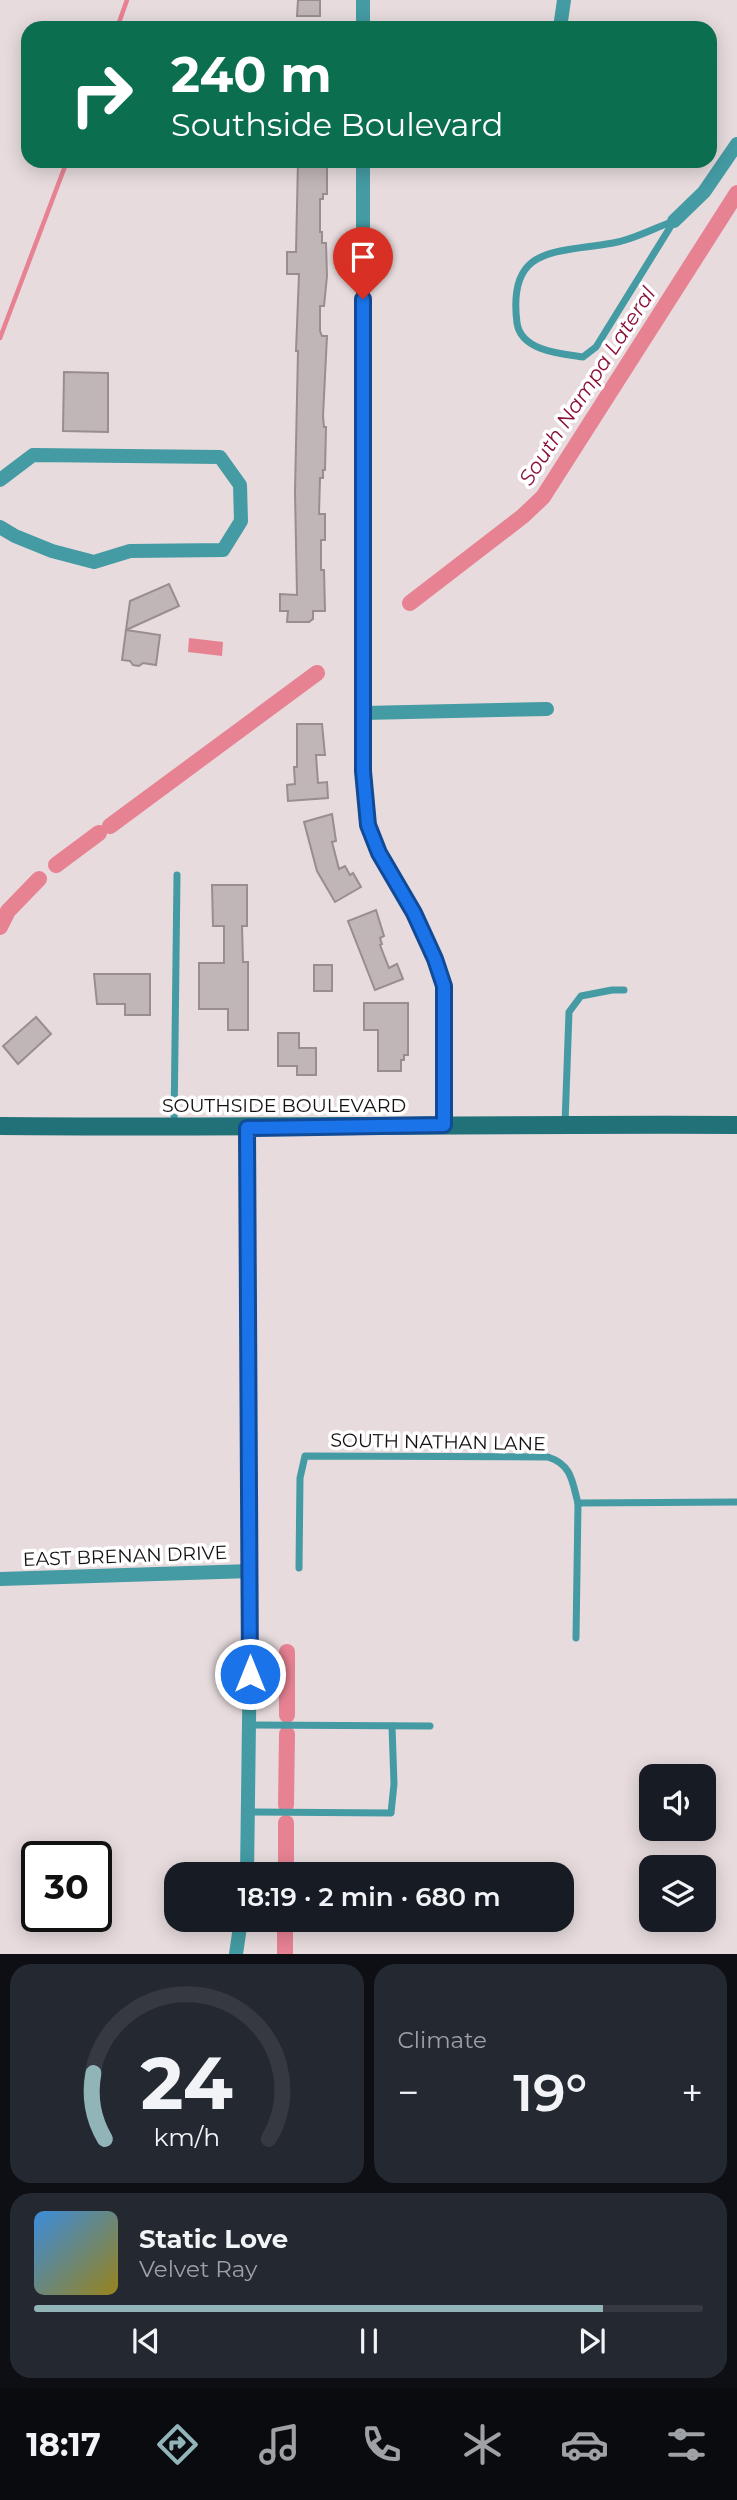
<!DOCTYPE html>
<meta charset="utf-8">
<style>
:root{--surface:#171b24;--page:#242831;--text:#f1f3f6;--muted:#9ea1a6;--line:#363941;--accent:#91b4b9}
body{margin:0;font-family:Montserrat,sans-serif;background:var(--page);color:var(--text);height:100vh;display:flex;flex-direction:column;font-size:26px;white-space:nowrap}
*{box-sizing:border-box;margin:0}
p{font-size:23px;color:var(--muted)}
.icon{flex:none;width:38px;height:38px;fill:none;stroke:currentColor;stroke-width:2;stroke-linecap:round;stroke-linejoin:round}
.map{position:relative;height:1954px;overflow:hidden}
.details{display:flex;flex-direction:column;gap:10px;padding:10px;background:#0d0f14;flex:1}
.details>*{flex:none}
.guide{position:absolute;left:21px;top:21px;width:696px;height:147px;border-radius:21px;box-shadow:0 4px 18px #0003;background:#0b6e4f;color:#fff;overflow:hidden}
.buttons{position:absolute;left:639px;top:1764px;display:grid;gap:14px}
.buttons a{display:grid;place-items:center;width:77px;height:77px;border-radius:14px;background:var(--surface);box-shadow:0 4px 18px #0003;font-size:35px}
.speed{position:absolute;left:21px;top:1841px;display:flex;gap:14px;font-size:35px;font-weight:700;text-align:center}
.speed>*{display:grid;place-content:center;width:91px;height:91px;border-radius:50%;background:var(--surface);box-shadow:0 4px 18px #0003;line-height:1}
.speed .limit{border:4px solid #111;border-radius:10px;background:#fff;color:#111}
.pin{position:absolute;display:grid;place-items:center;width:60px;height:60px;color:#fff;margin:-72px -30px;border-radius:50% 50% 50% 0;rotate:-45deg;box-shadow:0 0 7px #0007}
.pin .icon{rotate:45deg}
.me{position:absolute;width:77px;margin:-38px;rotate:0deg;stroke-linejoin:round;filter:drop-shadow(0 0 5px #0008)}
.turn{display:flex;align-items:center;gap:24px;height:147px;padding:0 35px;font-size:32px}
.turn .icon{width:91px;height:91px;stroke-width:2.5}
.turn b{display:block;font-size:49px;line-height:60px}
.big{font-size:52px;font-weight:600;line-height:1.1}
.details .tile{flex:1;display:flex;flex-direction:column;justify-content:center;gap:10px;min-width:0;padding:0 24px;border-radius:21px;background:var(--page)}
.details .dial{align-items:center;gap:0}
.dial svg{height:182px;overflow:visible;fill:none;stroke:var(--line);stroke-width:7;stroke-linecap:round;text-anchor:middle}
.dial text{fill:var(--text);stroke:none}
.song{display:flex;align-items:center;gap:21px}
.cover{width:84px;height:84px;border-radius:10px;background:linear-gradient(135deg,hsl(210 70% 55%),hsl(50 70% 35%))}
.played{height:7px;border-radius:4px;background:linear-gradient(90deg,var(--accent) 85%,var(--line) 85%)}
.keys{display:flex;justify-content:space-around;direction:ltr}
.heat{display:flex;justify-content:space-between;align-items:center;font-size:38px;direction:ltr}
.details .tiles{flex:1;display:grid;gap:10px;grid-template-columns:1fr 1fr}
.tile:last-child{grid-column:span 2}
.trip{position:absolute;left:164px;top:1862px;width:410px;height:70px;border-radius:21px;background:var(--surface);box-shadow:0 4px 18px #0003;font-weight:600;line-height:70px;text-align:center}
.tab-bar{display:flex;height:112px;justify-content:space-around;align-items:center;background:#090b0e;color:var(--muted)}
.tab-bar .icon{width:49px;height:49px}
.tab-bar .selected{color:var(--accent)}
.tab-bar b{font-size:32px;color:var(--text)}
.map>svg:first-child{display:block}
.water{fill:#e78293}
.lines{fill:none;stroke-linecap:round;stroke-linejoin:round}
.stream{stroke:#e78293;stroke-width:4.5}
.canal{stroke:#e78293;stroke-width:16}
.building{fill:#c1b6b7;stroke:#998e8f;stroke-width:2}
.service{stroke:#449ba3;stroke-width:7}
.minor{stroke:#449ba3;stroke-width:14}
.secondary{stroke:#217178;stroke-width:18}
.route-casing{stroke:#114b97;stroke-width:18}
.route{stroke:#1a73e8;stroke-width:12}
.labels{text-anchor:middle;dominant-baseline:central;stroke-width:7;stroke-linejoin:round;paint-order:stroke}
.street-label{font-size:19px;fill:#141010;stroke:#fff}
.water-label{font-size:21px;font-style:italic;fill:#8b1038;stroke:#fff}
</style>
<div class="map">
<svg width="737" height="1954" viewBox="0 0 737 1954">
<rect width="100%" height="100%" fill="#e7dbdd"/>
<path class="water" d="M189,638L223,642L222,656L188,652Z"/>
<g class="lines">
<g class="stream">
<path d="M117,28L127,0"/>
<path d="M0,338L67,161"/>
</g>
<g class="canal">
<path d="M410,603L523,516L543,497L737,193"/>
<path d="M110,826L317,673"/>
<path d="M56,865L99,833"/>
<path d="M0,927L8,911L39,879"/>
<path d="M287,1715V1652"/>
<path d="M286,1805L287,1734"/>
<path d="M286,1874V1823"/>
<path d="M285,1954V1920"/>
</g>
</g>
<g class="building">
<path d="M298,0H320V16H297Z"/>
<path d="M298,161H327V194H323V199H320V232H322V243H326L327,276L324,306H320V331L322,336H327L323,416L324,427H326L325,470H323V478H320L319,514H325V540H321V570H324L325,611H313V619L309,622H287L288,611H280V594L297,595L295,492L298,351H296L299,274H287V252H296Z"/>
<path d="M64,372L108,373V432L63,431Z"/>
<path d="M169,584L179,606L126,630L130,601Z"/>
<path d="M126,630L160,635L156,665L143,663L139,666L133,665L130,661L122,660Z"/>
<path d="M297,724H322L325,755H316L318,783L327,782L328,798L288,801L287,785L295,784L294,767H297Z"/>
<path d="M332,814L336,841L332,842L339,869L345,866L350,875L353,873L361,887L335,902L317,871L304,822Z"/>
<path d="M212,885H247V926H242L243,962H248V1030H228V1009H199V963H224V926H213Z"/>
<path d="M376,910L384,936L380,938L382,944L380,945L389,968L397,964L403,979L375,990L348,921Z"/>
<rect x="314" y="965" width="18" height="26"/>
<path d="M94,974H150V1015H125V1004H97Z"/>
<path d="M364,1003H408V1055H404V1060H401V1071H378V1030H364Z"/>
<path d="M36,1017L51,1034L18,1064L3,1046Z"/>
<path d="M278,1033H299V1048H316V1075H297V1066H278Z"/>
</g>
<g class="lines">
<g class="service">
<path d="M674,221L596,347L583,357C561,354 521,351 517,323C507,245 556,253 613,243C633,240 654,228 674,221Z"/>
<path d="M565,1124L569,1012L581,996L612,990H624"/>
<path d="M174,1127L177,875"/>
<path d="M299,1568L300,1478L305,1456L548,1457C572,1465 572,1481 578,1503L737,1502"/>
<path d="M576,1638L578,1503"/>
<path d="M249,1725L430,1726"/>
<path d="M248,1812L391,1813L394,1784L392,1726"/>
</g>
<g class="minor">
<path d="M363,28V0"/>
<path d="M560,28L564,0"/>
<path d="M363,161V771L368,825L379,853L414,913L435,959L444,986V1125"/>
<path d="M674,221L704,192L737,144"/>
<path d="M0,480L33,455L220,457L240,485L241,521L223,550L130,551L94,562L52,551L15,536L0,527"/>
<path d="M363,713L547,709"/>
<path d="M0,1579L251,1571"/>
<path d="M247,1874L251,1571L247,1128"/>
<path d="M236,1954L241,1920"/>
</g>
<path class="secondary" d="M0,1126C246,1128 491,1124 737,1125"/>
</g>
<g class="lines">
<g class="route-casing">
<path id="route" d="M250,1674L247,1128L444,1125V986L435,959L414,913L379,853L368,825L363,771V299"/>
</g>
<use href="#route" class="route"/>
</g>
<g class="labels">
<g class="street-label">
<text x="284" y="1105">SOUTHSIDE BOULEVARD</text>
<text transform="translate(438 1442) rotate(1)">SOUTH NATHAN LANE</text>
<text transform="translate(125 1556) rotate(-2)">EAST BRENAN DRIVE</text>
</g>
<g class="water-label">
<text transform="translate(587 386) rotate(-57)">South Nampa Lateral</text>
</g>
</g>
</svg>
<div class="buttons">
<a><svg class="icon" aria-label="sound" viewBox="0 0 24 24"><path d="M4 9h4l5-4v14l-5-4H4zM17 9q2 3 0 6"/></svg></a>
<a><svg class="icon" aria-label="layers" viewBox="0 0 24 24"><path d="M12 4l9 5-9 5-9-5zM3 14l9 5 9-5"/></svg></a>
</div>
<div class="speed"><div class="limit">30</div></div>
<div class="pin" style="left:363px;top:299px;background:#d93025"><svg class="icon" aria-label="arrive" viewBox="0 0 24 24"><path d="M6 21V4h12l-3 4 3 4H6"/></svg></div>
<svg class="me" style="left:250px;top:1674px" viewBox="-20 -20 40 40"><circle r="17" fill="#1a73e8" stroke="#fff" stroke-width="3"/><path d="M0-11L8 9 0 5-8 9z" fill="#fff"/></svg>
<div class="trip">18:19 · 2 min · 680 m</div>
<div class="guide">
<div class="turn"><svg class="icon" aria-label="right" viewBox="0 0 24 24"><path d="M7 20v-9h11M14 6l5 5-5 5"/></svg><div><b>240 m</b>Southside Boulevard</div></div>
</div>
</div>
<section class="details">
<div class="tiles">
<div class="tile dial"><svg viewBox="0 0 100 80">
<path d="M14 69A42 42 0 1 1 86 69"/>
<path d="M14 69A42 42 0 0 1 9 40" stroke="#91b4b9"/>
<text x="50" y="56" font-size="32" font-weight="700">24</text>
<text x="50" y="72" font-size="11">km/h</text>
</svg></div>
<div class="tile"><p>Climate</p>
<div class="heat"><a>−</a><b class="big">19°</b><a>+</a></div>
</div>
<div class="tile">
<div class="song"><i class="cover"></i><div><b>Static Love</b><p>Velvet Ray</p></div></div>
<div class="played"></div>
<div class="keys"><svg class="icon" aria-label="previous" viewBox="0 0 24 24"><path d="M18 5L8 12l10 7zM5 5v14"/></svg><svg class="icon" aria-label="pause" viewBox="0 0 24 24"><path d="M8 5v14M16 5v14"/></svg><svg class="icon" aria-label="next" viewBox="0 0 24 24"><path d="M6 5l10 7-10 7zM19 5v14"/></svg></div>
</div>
</div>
</section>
<nav class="tab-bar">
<b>18:17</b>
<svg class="icon selected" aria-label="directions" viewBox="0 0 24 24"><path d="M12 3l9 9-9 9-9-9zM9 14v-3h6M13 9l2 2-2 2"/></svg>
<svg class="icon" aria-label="music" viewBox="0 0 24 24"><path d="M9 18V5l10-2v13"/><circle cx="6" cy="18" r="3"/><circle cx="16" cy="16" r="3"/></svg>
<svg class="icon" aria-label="phone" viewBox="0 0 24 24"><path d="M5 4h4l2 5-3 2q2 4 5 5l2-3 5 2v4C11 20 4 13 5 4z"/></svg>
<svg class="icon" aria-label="climate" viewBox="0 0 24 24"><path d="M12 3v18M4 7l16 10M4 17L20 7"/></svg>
<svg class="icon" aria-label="car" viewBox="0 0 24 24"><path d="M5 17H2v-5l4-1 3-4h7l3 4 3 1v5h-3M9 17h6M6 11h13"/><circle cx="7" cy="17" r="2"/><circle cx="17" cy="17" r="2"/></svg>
<svg class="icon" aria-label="filters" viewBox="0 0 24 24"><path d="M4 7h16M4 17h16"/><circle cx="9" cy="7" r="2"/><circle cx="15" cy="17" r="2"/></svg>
</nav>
